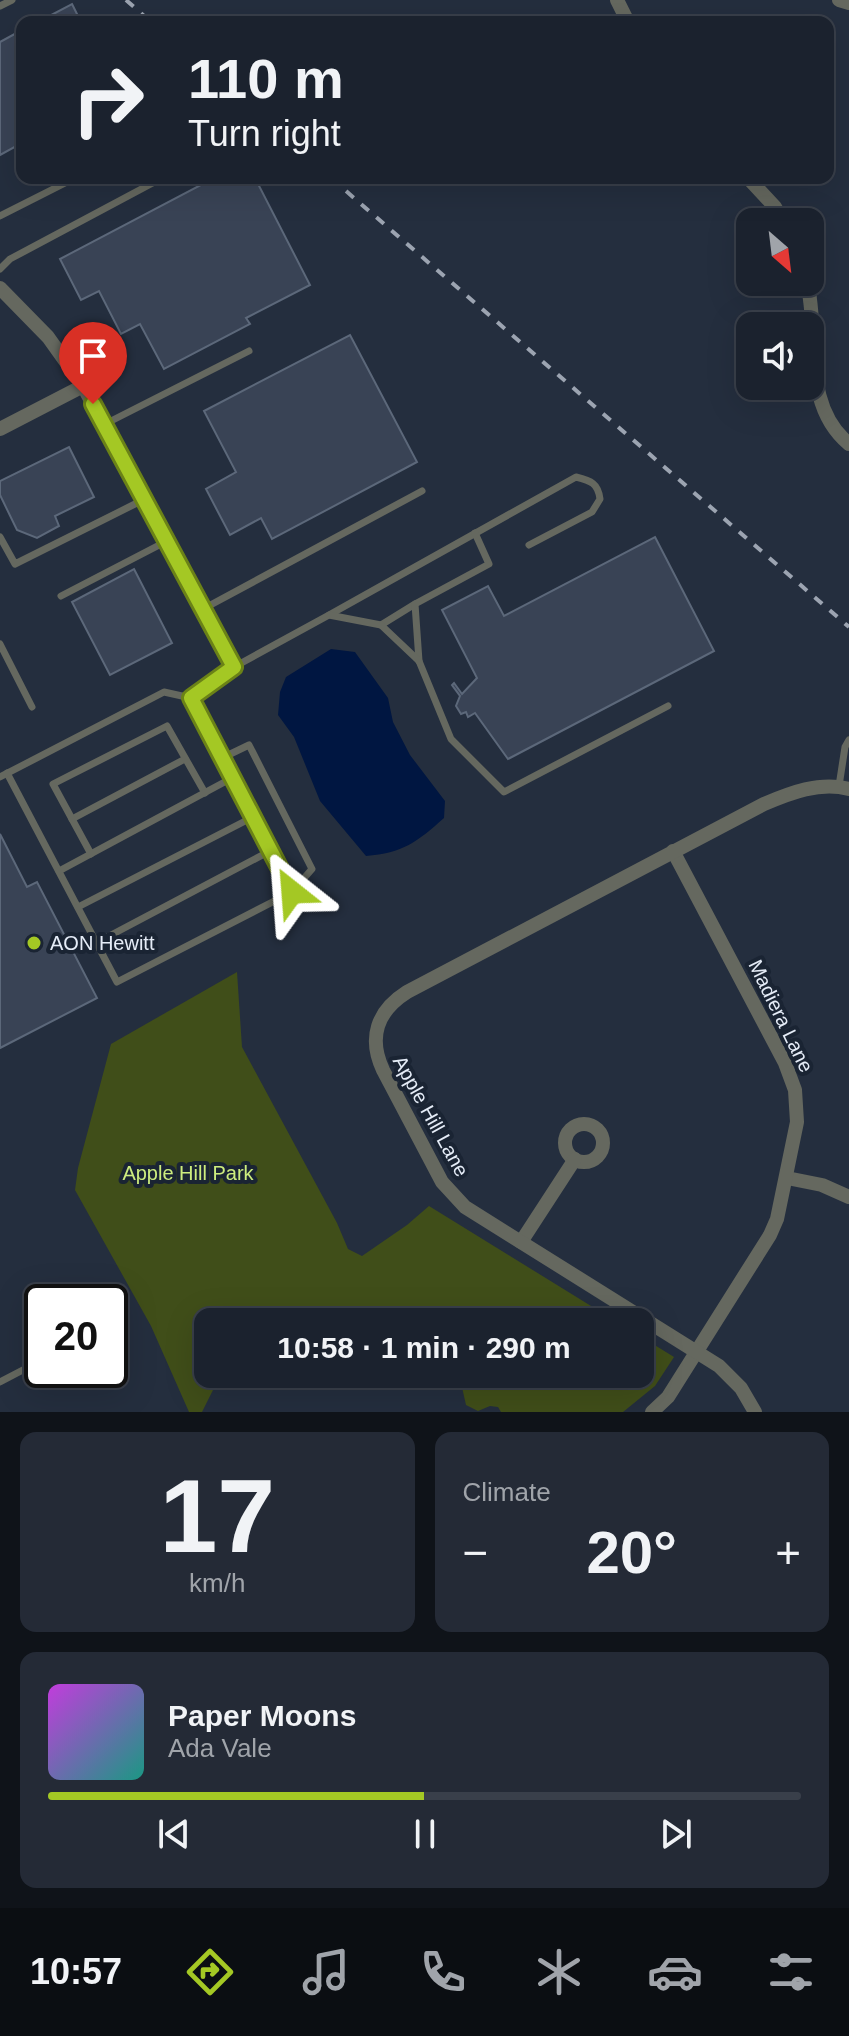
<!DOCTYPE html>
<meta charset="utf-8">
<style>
:root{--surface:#1b222e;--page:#242a36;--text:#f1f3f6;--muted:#a0a4aa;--line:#393f4a;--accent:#a4c824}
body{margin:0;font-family:Helvetica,sans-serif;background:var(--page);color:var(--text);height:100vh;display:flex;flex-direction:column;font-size:30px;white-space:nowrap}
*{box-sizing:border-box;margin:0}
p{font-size:26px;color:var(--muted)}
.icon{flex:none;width:44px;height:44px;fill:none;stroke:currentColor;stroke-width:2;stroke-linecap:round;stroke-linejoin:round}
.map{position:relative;height:1412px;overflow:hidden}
.details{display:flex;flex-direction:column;gap:20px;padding:20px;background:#0f1319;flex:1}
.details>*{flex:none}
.banner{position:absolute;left:16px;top:16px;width:818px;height:168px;border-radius:16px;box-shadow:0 8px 32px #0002,0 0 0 2px var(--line);background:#1b222e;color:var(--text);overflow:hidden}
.needle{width:52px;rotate:152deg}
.controls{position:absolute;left:736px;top:208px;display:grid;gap:16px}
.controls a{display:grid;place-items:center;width:88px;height:88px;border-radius:16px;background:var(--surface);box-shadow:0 8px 32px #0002,0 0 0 2px var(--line);font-size:40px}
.speed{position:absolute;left:24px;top:1284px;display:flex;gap:16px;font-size:40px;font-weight:700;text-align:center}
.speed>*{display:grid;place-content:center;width:104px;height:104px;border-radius:50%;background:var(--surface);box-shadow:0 8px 32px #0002,0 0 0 2px var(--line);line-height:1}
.speed .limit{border:4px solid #111;border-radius:12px;background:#fff;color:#111}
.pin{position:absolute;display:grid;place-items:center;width:68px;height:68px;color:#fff;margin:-82px -34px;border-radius:50% 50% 50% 0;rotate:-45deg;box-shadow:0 0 8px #0007}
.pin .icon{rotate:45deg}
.me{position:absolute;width:88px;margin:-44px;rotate:332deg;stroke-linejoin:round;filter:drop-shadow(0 0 6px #0008)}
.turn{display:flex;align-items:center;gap:28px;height:168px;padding:0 40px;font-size:36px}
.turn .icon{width:104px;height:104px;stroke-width:2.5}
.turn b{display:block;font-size:56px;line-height:68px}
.big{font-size:60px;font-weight:700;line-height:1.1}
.details .tile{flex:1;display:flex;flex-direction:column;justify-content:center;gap:12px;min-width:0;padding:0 28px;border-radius:16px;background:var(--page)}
.details .dial{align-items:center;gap:0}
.dial b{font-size:104px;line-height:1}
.song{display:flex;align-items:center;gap:24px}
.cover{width:96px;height:96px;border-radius:12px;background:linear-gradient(135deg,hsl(290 70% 55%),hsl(170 70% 35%))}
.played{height:8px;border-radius:4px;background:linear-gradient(90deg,var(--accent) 50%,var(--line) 50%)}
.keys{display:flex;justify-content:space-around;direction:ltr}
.heat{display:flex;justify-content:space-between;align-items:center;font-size:44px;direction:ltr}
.details .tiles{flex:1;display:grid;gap:20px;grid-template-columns:1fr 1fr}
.tile:last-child{grid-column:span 2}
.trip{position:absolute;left:194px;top:1308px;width:460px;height:80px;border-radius:16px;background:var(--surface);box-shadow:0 8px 32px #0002,0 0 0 2px var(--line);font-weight:700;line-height:80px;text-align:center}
.dock{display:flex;height:128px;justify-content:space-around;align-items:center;background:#0b0e12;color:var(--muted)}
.dock .icon{width:56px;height:56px}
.dock .selected{color:var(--accent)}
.dock b{font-size:36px;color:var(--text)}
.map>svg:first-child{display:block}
.green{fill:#404e19}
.water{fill:#001641}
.building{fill:#394355;stroke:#5c687a;stroke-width:2}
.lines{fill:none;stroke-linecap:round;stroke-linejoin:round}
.service{stroke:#65685f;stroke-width:7}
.minor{stroke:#65685f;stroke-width:14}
.rail{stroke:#9ca4b1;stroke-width:4;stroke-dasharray:10 10;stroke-linecap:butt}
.route-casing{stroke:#6b8217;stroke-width:20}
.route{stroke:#a4c824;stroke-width:14}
.poi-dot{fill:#a4c824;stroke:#1a2433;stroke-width:3}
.labels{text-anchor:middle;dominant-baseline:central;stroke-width:8;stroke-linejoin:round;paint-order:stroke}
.poi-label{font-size:20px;fill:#e5ecf7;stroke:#1a2433;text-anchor:start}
.street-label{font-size:20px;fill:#e5ecf7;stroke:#1a2433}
.park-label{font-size:20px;fill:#cdec7e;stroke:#1a2433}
</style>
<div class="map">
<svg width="849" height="1412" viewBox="0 0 849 1412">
<rect width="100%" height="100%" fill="#242e3e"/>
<g class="green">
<path d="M237,972L242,1047L337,1223L348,1249L362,1256L407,1225L429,1206L617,1322H348L335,1316L313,1322H208V1374H221L202,1412H189L151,1326L75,1190L78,1168L111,1044Z"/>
<path d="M640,1336L674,1357L655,1386L623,1412H501L498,1407L490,1406L478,1411L466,1405L459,1374H640Z"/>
</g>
<path class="water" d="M331,649L355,652L388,698L393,722L410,755L445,801L444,818C417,842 403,853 366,856L320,801L294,737L278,715L280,692L286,677Z"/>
<g class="building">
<path d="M72,4L81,22H38Z"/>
<path d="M22,30V143L0,155V42Z"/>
<path d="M214,178H255L310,285L246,318L250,324L164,369L140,324L121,334L99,291L81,300L60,259Z"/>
<path d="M350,335L417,462L272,539L261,518L230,535L206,489L236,472L204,411Z"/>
<path d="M69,447L94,497L55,516L59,526L37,538L17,530L0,495V481Z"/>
<path d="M655,537L714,651L508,759L475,713L468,717L466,712L461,714L456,706L460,696L452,685L454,683L462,694L477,678L442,610L488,586L504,616Z"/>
<path d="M134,569L172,643L110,675L72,602Z"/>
<path d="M0,834L27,887L37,882L97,998L0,1048Z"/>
</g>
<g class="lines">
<g class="service">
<path d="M0,6L12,0"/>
<path d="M0,216L75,178"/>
<path d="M0,269L10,259L162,178"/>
<path d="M105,424L249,351"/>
<path d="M0,537L15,564L143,500"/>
<path d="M61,596L167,541"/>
<path d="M203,609L422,491"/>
<path d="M329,615L576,477C591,481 598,483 600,499L592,512L529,545"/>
<path d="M381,625L415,604"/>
<path d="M0,644L32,707"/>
<path d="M419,661L415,604L489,564L475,533"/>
<path d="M191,698L234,667L329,615L381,625L419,661L451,739L504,792L668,706"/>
<path d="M7,773L117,982L292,892L312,869L249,745L222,758"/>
<path d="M0,777L164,692L191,698L292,892"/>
<path d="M839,786L845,747L849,740"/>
<path d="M72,819L185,759"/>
<path d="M91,854L53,784L167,726L205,793"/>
<path d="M59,871L232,778"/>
<path d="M78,907L253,817"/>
<path d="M96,943L270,851"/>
<path d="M0,1382L42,1360"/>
</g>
<g class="minor">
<path d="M617,0L628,22"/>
<path d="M839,0L849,3"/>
<path d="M748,178L775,207L783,222"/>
<path d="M807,282C820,336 801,404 849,444"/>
<path d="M0,288L48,337L83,386L234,667"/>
<path d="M0,429L83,386"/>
<circle cx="584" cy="1143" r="19"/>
<path d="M787,1178L822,1185L849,1197"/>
<path d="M521,1242L575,1159"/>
<path d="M652,1412L668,1397L770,1235L777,1219L797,1122L795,1090L785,1063L673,851"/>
<path d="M755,1412L741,1388L719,1366L465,1207L442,1182L383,1070C368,1038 377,1011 407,992L764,804C790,793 820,781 849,789"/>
</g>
<g class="rail">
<path d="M126,0L151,22"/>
<path d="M331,178L849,627"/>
</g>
</g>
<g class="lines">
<g class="route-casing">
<path id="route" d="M93,404L234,667L191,698L292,892"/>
</g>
<use href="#route" class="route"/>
</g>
<circle class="poi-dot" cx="34" cy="943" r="8"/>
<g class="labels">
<g class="poi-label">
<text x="50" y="943">AON Hewitt</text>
</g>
<g class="street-label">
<text transform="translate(781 1016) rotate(64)">Madiera Lane</text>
<text transform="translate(431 1116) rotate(61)">Apple Hill Lane</text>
</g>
<g class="park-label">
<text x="188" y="1173">Apple Hill Park</text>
</g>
</g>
</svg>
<div class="controls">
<a><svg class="needle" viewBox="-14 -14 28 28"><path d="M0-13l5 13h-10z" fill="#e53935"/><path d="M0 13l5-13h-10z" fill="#a0a4aa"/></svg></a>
<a><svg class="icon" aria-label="sound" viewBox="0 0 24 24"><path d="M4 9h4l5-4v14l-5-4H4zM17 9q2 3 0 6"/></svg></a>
</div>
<div class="speed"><div class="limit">20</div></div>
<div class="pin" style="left:93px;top:404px;background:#d93025"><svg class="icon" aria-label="arrive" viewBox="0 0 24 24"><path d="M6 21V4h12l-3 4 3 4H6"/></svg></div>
<svg class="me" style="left:292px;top:892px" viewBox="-20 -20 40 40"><path d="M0-17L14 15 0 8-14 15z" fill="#a4c824" stroke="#fff" stroke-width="4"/></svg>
<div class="trip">10:58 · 1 min · 290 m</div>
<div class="banner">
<div class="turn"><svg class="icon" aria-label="right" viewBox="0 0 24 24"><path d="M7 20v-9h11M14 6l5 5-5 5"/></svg><div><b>110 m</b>Turn right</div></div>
</div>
</div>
<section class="details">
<div class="tiles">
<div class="tile dial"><b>17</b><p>km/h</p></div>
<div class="tile"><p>Climate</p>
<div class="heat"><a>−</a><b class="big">20°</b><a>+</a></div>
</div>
<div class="tile">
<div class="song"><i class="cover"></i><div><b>Paper Moons</b><p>Ada Vale</p></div></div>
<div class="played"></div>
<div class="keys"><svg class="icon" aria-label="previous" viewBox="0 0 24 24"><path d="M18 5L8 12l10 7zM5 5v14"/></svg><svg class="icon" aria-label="pause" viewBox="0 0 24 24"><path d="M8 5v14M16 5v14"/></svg><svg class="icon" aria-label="next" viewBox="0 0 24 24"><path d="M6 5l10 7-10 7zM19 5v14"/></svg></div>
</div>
</div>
</section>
<nav class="dock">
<b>10:57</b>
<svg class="icon selected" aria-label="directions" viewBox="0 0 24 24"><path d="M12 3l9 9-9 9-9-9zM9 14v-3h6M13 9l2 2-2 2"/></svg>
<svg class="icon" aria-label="music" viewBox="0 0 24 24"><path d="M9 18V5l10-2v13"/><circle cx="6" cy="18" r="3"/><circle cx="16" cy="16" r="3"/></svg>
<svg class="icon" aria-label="phone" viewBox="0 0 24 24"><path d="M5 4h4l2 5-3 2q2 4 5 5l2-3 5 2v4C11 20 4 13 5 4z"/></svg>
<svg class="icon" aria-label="climate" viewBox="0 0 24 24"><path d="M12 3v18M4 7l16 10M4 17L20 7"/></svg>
<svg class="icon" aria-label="car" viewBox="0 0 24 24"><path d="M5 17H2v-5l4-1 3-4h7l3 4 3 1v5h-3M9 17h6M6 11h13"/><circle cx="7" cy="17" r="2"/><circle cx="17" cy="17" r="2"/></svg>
<svg class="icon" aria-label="filters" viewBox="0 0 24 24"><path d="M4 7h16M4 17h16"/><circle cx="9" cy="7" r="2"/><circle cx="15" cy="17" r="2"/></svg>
</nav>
